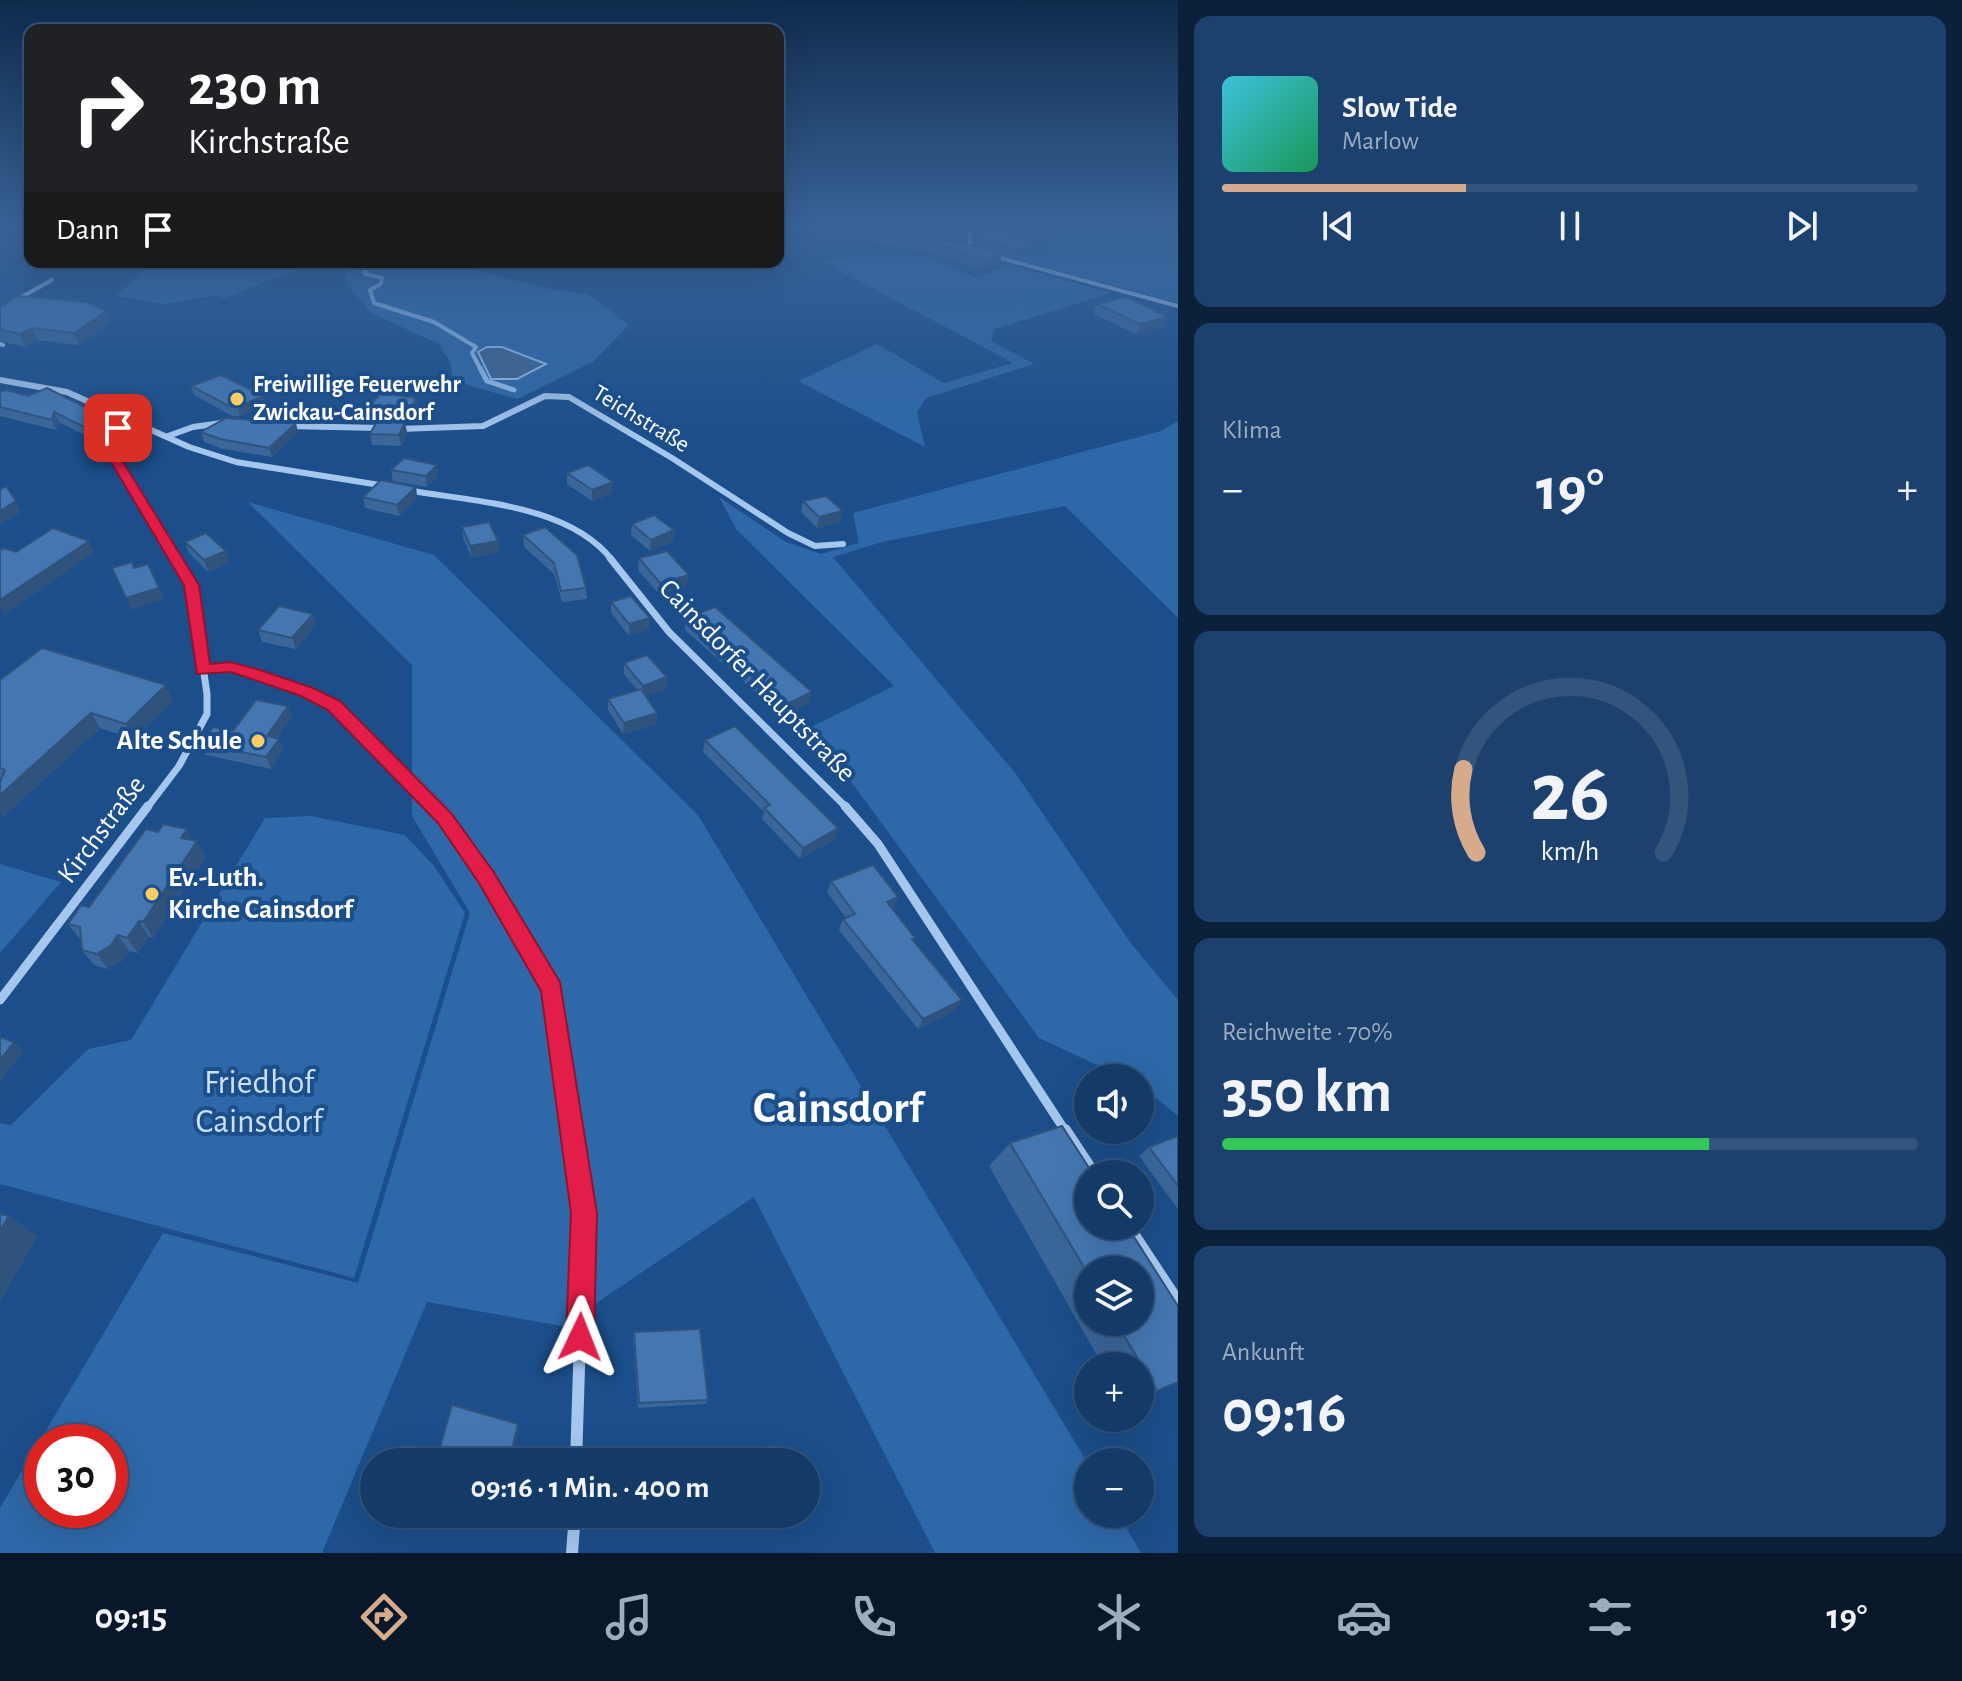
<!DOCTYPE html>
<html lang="de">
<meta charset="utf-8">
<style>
:root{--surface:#143a68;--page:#1d416e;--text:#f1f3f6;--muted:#9dadc0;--line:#33547c;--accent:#d6ab8b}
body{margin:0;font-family:"Alegreya Sans",sans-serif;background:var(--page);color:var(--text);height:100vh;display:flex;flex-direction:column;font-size:30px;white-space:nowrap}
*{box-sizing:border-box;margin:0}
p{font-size:26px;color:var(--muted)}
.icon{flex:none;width:44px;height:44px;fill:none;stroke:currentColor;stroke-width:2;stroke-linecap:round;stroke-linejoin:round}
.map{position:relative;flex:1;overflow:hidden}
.sheet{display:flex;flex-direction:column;gap:16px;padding:16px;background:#0b2039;width:784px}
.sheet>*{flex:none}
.hud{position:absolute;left:24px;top:24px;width:760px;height:244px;border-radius:16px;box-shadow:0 8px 32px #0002,0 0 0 2px var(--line);background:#202124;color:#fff;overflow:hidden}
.controls{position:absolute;left:1074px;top:1064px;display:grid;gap:16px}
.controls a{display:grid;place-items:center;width:80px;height:80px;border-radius:50%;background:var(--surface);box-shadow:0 8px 32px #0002,0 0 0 2px var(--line);font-size:40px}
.speed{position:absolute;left:24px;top:1424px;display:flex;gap:16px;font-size:40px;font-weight:700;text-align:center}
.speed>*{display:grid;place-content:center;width:104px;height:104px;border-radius:50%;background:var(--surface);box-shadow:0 8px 32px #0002,0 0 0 2px var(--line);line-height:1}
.speed .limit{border:12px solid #d22;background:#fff;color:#111}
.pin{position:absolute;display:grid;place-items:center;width:68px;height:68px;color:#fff;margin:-34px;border-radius:16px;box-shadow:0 4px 12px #0006}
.me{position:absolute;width:88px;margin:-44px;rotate:2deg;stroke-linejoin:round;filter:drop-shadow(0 0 6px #0008)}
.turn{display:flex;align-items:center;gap:28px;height:168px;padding:0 32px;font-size:36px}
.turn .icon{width:104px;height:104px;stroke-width:2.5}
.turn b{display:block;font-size:56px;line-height:68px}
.then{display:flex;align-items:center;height:76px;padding:0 32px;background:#0003;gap:16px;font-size:30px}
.big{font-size:60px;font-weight:700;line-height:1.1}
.sheet .widget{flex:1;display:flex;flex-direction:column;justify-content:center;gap:12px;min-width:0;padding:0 28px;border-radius:16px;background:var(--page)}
.sheet .dial{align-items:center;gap:0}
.dial svg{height:208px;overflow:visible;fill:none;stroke:var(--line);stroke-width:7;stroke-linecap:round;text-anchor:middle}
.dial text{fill:var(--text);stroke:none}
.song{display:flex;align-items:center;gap:24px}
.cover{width:96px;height:96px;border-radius:12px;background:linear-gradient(135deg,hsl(190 70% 55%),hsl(150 70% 35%))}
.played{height:8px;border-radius:4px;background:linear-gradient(90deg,var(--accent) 35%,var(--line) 35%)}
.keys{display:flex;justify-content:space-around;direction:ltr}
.heat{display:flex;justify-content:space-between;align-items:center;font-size:44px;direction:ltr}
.charge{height:12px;border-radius:6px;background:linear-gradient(90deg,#34c759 70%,var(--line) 0)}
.trip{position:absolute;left:360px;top:1448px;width:460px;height:80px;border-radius:40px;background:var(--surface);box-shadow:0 8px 32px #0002,0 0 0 2px var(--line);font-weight:700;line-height:80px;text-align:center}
.tabs{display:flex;height:128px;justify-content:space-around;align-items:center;background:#08172a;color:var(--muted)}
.tabs .icon{width:56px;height:56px}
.tabs .active{color:var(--accent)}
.tabs b{font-size:36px;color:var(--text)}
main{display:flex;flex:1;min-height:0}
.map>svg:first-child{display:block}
.green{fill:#2e68a8;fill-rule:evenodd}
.water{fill:#3f648f;stroke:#99c2ef;stroke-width:2}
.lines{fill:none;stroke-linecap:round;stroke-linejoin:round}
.stream-far1{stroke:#99c2ef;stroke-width:4}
.stream{stroke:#99c2ef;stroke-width:5}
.street-far4{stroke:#a6c7ed;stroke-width:4}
.street-far3{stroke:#a6c7ed;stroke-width:6}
.street-far2{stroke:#a6c7ed;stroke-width:7}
.street-far1{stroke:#a6c7ed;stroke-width:9}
.street{stroke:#a6c7ed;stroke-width:12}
.wall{fill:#3a6699;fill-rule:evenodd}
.shaded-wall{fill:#30537d}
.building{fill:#4477b2;stroke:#30537d;stroke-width:2}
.route{fill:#e11d48;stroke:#92132f;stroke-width:2}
.poi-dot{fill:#fdcd63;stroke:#1b4e8a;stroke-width:3}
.labels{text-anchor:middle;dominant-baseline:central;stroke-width:8;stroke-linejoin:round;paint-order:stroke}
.far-poi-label{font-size:24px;font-weight:bold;fill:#fff;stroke:#1b4e8a;text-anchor:start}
.far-street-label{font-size:24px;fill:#fff;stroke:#1b4e8a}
.street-label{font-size:28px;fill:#fff;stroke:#1b4e8a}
.poi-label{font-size:28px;font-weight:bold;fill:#fff;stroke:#1b4e8a;text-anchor:end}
.near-park-label{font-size:34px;fill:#cbe1f9;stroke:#1b4e8a}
.near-district-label{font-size:44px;font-weight:bold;fill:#fff;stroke:#1b4e8a}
</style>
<main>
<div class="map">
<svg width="1178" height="1553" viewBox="0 0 1178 1553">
<rect width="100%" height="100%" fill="#1b4e8a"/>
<g class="green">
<path d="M1050,224H1178V303L999,255L1049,256Z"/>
<path d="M867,255L925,257L977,278L1010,265L1111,293L995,329L991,341L1034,364L926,398L917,413L925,447L798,381L877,344L944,383L1013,363L822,261Z"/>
<path d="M153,262H318L224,298L216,295L167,304L116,296Z"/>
<path d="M355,262H454L458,266L556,290L588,294L629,325L593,362L517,399L453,381L450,362L439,344L371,313L345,282L347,271ZM487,347H502L546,364C514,382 495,391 478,352Z"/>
<path d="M1178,421V618L1065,506L882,542L833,557L1016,774L1130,942L1178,1000V1116L1140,1085V1078H1125L1039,1038L811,727L894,686L736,529L719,497L786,542L821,554L859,543L853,513L1161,431Z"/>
<path d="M248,502L434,555L698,815L1088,1464V1514H1118L1141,1553H935L754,1197L562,1326L427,1302L322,1553H0V1508L163,1233L358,1283L470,913L412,816V665ZM42,1442H110V1510H42Z"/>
<path d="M311,816L405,835L434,866L465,913L354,1278L0,1184V1123L11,1125L88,1049L131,1040L265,818Z"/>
<path d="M0,864L61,882L0,953Z"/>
</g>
<path class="water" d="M487,347H502L546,364L517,379H491L478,352Z"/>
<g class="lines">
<path class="stream-far1" d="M367,262L365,274L382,278L381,284L370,290L374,303L434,322L476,347L472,353L481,370"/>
<path class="stream" d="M480,368L487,381L514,390"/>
<g class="street-far4">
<path d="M969,248L971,224"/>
<path d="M993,256L1178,306"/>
<path d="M0,309L52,280"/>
<path d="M0,344L3,345"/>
</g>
<g class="street-far3">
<path d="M0,380L67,392L189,447L236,462L386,486"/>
<path d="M133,420L115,434L114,457L176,560"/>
<path d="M287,426L381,428"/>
<path d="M399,429L483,426L545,396L569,397L672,458L788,533L815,546L843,544"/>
<path d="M168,436L193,427L229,422"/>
<path d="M407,490C473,502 568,504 612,560"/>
</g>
<g class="street-far2">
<path d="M610,558L669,632L847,808"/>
<path d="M203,670L230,667L307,692L334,705L435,808"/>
<path d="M147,808L179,766L207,714V694L191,585L175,558"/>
</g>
<g class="street-far1">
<path d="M433,806L486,877L552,989L572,1132"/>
<path d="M845,806L878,844L1066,1132"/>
<path d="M0,1000L148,806"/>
</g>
<g class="street">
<path d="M572,1130L584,1213L576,1462"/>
<path d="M1065,1130L1094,1174"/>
<path d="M1128,1226L1178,1302"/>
<path d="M572,1553L575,1514"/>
</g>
</g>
<g class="wall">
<path d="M778,224H867L1002,252L1000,262L981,269L935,253L780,225L778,227Z"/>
<path d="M872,224H961L967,233L964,242Z"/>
<path d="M1000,224H1022L1020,231L1014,230L1015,238L1034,248L1015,256L974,244L977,230L997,234Z"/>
<path d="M30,254V262H81L74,266L30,262L27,255Z"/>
<path d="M1097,304L1168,317L1164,327L1136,334L1093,314Z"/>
<path d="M0,307L111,323L79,345L38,340L25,347L0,341Z"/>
<path d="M191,386L263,396L266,405L240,416H232L194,395Z"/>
<path d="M0,392L106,426L99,442L59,422L56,430L0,416Z"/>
<path d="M416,398L418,408L412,421H367L365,411Z"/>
<path d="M405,422L407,433L401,446L372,445L370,434Z"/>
<path d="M201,432H298L272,457L223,449L204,442Z"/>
<path d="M391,470L438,476L427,487L393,481Z"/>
<path d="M567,473L613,482V493L592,501L567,484Z"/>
<path d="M416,487L417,498L399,516L365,508L363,497Z"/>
<path d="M803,501L840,522L817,528L801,512Z"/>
<path d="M632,524L674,530L673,541L650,551L631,535Z"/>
<path d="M462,527L498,541L499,552L472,558L463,538Z"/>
<path d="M523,535L586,588L587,599L562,602L554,574L524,547Z"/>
<path d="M185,542L226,551L230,562L208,572L189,553Z"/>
<path d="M639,558L687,586L659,594L638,570Z"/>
<path d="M611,602L649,629L629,636L611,613Z"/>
<path d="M686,618L809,703L782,716L685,630Z"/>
<path d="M316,625L296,649L262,642L258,630Z"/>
<path d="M624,663L667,677L666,689L646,696L657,713L656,725L623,734L608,710V699L637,690L624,674Z"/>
<path d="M0,680L173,701L134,739L100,728L3,817L2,779L0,778Z"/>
<path d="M288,706L292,717L277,738L283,750L271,769L206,755L201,744L233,731Z"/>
<path d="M705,740L838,828L835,839L800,859L762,819L764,812L703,752Z"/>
<path d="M187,829L192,840L206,857L153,938L149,937L138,953L129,951L122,961L108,969L94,965L82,950L81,940L80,939L68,924L89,907L158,832Z"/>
<path d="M831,881L894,908L893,909L956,1010L918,1029L839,930L843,919L846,918L827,892Z"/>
<path d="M1062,1126L1093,1174H1088V1226H1127L1178,1306V1382L1140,1397V1366H1103L989,1166L1010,1143ZM1088,1270H1140V1322H1088Z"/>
<path d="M1178,1136V1209L1139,1156L1149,1147Z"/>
<path d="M634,1332L708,1400L705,1404L638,1408L633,1338Z"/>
<path d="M461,1514H499L496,1525Z"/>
</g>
<g class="shaded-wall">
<path d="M0,224H11L14,231L0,233Z"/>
<path d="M1036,242L1034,248L1015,256L1017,249Z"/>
<path d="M1002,252L1000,262L981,269L984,260Z"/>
<path d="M106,311L111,323L79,345L74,333Z"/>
<path d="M1168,317L1164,327L1136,334L1140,324Z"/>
<path d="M32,328L38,340L25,347L20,334Z"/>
<path d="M263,396L266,405L240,416L237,407Z"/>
<path d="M416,398L418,408L412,421L411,410Z"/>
<path d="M54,412L59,422L56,430L52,420Z"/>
<path d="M102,416L106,426L99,442L94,432Z"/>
<path d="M405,422L407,433L401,446L399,435Z"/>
<path d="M296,423L298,432L272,457L269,448Z"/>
<path d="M437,465L438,476L427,487L426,476Z"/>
<path d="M613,482V493L592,501V490Z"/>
<path d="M416,487L417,498L399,516L397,505Z"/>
<path d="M16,501L21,512L0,525V511Z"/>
<path d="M843,511L840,522L817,528L819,517Z"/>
<path d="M674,530L673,541L650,551L651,540Z"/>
<path d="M89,541L94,553L4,614L0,607V600Z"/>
<path d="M498,541L499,552L472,558L470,546Z"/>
<path d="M226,551L230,562L208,572L204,560Z"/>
<path d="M689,575L687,586L659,594L660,583Z"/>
<path d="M159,588L164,599L131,610L126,598Z"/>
<path d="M313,614L316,625L296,649L292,638Z"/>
<path d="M650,618L649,629L629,636V624Z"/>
<path d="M667,677L666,689L643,697V686Z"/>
<path d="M166,685L173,701L134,739L126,724Z"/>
<path d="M812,692L809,703L782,716L785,705Z"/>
<path d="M288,706L292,717L271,748L267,736Z"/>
<path d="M91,713L100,728L3,817L0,813V795Z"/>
<path d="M657,713L656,725L623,734L624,723Z"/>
<path d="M279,739L283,750L271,769L266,757Z"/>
<path d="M838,828L835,839L800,859L803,848Z"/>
<path d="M187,829L195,845L197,841L206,857L153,938L143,922L181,838Z"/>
<path d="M898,897L894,908L883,912L887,902Z"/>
<path d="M139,921L149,937L138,953L127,938Z"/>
<path d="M118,935L129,951L122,961L108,969L97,954Z"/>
<path d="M962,1000L956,1010L918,1029L923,1019Z"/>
<path d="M14,1042L24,1051L0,1082V1060Z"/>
<path d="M9,1216L38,1236L0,1302V1231Z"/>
<path d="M518,1424L519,1428L511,1462H509Z"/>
<path d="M496,1514H499L496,1525L494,1523Z"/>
</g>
<g class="building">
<path d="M823,224H867L1002,252L984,260L937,244Z"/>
<path d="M920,224H961L968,226L967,233Z"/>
<path d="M1000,224H1022V225L1013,224L1015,238L1036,242L1017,249L976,238L977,230L997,234Z"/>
<path d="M18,296L86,302L106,311L74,333L32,328L20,334L0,330V307Z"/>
<path d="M1126,297L1168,317L1140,324L1097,304Z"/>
<path d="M221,375L263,396L237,407L229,406L191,386Z"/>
<path d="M47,388L102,416L94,432L54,412L52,420L0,407V392L6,390L28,396Z"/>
<path d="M381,393L416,398L411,410L365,411Z"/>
<path d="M226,418L296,423L269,448L220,439L201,432Z"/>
<path d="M405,422L399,435L370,434L376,423Z"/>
<path d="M404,458L437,465L426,476L391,470Z"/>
<path d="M588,465L613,482L592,490L567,473Z"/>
<path d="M381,480L416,487L397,505L363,497Z"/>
<path d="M6,486L16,501L0,511V490Z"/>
<path d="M826,496L843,511L819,517L803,501Z"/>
<path d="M654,515L674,530L651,540L632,524Z"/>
<path d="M489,522L498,541L470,546L462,527Z"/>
<path d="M545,527L577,555L586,588L561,591L554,563L523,535Z"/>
<path d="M53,528L89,541L0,600V550L4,548L16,552Z"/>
<path d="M206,533L226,551L204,560L185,542Z"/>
<path d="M667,551L689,575L660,583L639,558Z"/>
<path d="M132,562L134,568L148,564L159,588L126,598L112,568Z"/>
<path d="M631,596L650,618L629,624L611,602Z"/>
<path d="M279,606L313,614L292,638L258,630Z"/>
<path d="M715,607L812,692L785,705L686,618Z"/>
<path d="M42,648L166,685L126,724L91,713L0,795V782L5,770L0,768V680Z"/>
<path d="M647,655L667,677L643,686L624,663Z"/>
<path d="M641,689L657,713L624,723L608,699Z"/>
<path d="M256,700L288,706L267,736L279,739L266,757L201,744L213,727L233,731Z"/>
<path d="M735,726L838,828L803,848L764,808L770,805L705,740Z"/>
<path d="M163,824L187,829L181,838L197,841L143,922L139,921L127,938L118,935L111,945L97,954L82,950L80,927L68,924L81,905L89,907L146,829L158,832Z"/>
<path d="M873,865L898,897L887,902L915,938L912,939L962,1000L923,1019L843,919L855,914L831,881Z"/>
<path d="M0,1037L14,1042L0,1060Z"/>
<path d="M1062,1126L1093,1174H1088V1226H1127L1178,1306V1382L1157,1391L1116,1322H1140V1270H1088V1274L1010,1143Z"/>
<path d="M1178,1136V1186L1149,1147Z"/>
<path d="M0,1214L9,1216L0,1231Z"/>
<path d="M700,1329L708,1400L639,1403L634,1332Z"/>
<path d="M452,1405L518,1424L509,1462H436Z"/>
<path d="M466,1514H496L494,1523Z"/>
</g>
<linearGradient id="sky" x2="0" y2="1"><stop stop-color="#0f2b4c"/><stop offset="0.51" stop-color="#396398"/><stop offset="1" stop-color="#396398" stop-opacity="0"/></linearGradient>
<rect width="1178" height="441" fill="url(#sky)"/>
<path class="route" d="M113,426L124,428L118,443L120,457L199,585L210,664L230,662L257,669L313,688L340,701L451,813L493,871L560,982L597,1213L594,1337L590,1347L580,1351L570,1347L566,1337L571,1213L541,991L479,883L438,823L328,710L301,696L246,677L230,672L197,674L184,585L108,457L105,443Z"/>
<g class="poi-dot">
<circle cx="237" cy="399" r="8"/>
<circle cx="258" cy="741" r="8"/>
<circle cx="152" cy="894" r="8"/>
</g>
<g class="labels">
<g class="far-poi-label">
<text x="253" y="385">Freiwillige Feuerwehr<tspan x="253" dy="28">Zwickau-Cainsdorf</tspan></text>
</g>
<g class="far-street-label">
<text transform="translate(641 419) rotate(31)">Teichstraße</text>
</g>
<g class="street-label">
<text transform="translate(757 681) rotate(46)">Cainsdorfer Hauptstraße</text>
<text transform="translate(102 830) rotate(-53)">Kirchstraße</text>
</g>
<g class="poi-label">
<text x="242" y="741">Alte Schule</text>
<text x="168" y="878" text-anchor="start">Ev.-Luth.<tspan x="168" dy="32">Kirche Cainsdorf</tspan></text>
</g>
<g class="near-park-label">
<text x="259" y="1083">Friedhof<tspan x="259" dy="39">Cainsdorf</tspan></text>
</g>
<g class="near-district-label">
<text x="838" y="1109">Cainsdorf</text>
</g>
</g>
</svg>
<div class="controls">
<a><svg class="icon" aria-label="sound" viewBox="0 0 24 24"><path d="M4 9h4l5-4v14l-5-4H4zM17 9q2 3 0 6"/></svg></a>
<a><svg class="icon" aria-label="search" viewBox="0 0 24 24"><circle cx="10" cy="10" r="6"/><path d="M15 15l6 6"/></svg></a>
<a><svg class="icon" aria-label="layers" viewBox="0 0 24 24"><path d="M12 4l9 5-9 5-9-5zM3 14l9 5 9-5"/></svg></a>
<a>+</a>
<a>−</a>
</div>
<div class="speed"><div class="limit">30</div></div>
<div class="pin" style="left:118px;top:428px;background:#d93025"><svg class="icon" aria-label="arrive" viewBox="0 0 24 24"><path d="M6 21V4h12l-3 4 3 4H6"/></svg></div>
<svg class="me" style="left:580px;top:1337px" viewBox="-20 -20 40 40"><path d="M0-17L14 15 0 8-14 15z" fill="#e11d48" stroke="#fff" stroke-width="4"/></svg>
<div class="trip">09:16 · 1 Min. · 400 m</div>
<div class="hud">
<div class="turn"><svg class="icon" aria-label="right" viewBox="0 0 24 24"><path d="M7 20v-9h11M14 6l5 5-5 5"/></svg><div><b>230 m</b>Kirchstraße</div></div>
<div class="then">Dann<svg class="icon" aria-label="arrive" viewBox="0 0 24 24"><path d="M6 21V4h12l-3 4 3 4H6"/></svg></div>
</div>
</div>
<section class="sheet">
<div class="widget">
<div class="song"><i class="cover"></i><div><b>Slow Tide</b><p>Marlow</p></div></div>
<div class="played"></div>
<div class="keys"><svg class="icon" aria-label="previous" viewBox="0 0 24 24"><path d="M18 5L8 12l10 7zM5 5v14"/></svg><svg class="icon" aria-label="pause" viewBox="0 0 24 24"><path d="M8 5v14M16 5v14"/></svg><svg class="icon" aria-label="next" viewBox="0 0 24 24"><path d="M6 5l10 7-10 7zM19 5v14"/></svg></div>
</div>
<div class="widget"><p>Klima</p>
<div class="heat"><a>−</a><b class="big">19°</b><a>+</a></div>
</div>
<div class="widget dial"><svg viewBox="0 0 100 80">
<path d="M14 69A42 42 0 1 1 86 69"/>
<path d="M14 69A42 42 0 0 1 9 37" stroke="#d6ab8b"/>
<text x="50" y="56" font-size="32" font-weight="700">26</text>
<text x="50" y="72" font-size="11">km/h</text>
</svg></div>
<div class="widget"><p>Reichweite · 70%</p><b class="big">350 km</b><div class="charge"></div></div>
<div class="widget"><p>Ankunft</p><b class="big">09:16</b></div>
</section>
</main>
<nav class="tabs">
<b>09:15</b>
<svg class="icon active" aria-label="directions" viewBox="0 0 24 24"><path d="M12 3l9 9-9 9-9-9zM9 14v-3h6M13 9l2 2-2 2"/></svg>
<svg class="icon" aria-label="music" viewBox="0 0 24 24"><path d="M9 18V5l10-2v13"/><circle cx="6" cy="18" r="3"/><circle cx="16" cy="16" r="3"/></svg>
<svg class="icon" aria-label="phone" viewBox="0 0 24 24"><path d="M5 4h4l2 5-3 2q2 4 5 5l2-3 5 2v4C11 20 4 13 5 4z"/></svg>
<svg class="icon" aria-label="climate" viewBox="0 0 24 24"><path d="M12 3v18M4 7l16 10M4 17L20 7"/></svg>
<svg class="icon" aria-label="car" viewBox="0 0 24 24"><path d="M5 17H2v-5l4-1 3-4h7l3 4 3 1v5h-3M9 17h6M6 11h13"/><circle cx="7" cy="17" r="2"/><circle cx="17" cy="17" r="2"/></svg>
<svg class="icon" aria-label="filters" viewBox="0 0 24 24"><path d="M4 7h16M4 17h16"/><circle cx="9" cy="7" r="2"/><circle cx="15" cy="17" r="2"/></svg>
<b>19°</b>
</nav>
